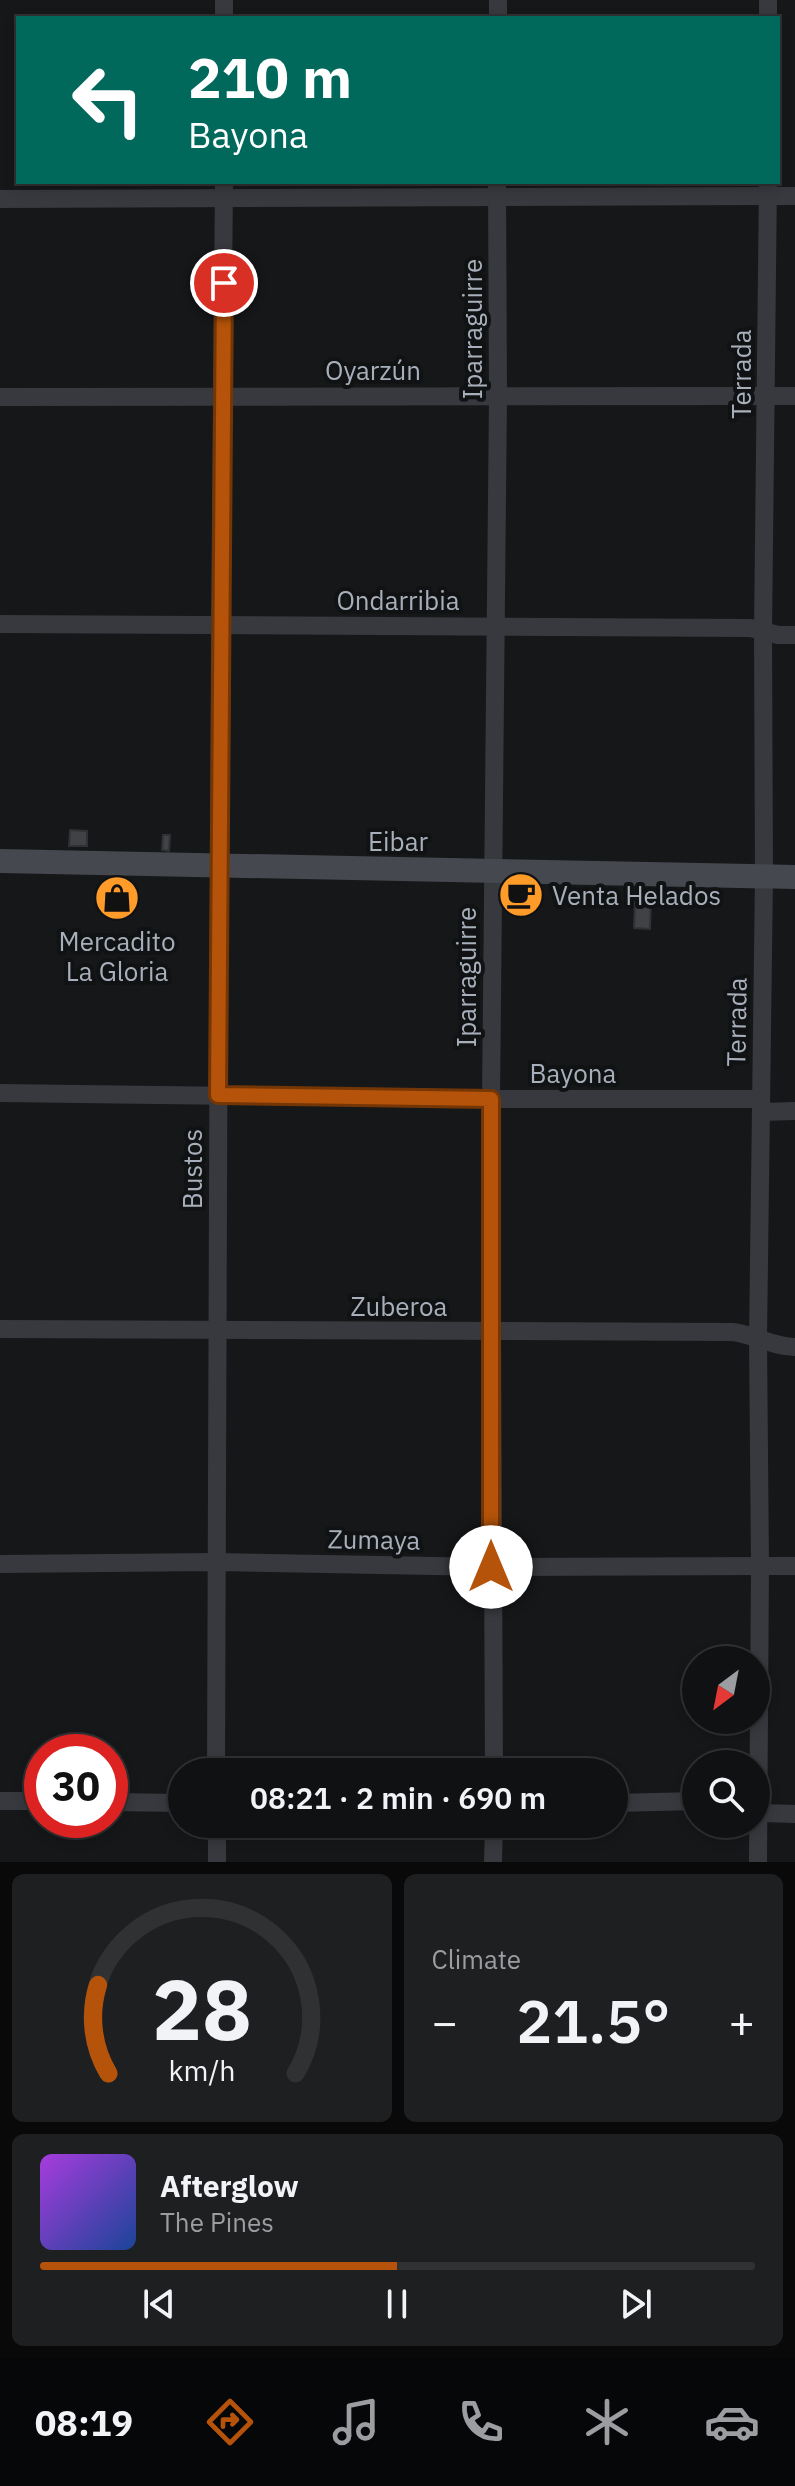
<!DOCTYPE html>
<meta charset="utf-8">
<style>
:root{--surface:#101113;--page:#1e1f21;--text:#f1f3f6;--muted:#9c9da0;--line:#303133;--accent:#b45309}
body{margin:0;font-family:"IBM Plex Sans",sans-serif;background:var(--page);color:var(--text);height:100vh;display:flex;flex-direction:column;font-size:30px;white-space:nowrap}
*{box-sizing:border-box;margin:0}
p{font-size:26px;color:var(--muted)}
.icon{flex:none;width:44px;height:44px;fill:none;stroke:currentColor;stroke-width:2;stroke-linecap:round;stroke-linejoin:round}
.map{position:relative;height:1862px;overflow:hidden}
.sheet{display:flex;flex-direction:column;gap:12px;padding:12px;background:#09090a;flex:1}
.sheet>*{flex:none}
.banner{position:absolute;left:16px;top:16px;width:764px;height:168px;border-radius:0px;box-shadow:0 4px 12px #0003,0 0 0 2px var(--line);background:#00695c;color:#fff;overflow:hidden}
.needle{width:52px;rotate:212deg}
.buttons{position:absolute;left:682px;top:1646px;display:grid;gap:16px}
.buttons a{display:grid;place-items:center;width:88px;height:88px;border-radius:50%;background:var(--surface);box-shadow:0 4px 12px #0003,0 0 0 2px var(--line);font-size:40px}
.speed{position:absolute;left:24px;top:1734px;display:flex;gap:16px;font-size:40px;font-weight:700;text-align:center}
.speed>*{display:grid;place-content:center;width:104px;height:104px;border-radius:50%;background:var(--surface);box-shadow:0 4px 12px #0003,0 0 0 2px var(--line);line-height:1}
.speed .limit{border:12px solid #d22;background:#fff;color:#111}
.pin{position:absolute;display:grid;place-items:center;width:68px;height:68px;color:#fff;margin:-34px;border:4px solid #fff;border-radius:50%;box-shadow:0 2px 8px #0007}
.me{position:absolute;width:88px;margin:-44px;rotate:0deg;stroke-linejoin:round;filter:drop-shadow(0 0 6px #0008)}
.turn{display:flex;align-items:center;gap:28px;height:168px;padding:0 40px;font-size:36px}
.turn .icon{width:104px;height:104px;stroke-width:2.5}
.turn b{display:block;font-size:56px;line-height:68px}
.big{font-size:60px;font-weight:600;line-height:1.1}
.sheet .widget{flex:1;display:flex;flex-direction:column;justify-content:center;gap:12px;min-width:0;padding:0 28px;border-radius:12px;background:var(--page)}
.sheet .dial{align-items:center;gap:0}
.dial svg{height:208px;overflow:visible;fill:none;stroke:var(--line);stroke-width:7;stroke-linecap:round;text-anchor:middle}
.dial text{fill:var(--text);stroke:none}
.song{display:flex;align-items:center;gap:24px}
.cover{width:96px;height:96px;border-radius:12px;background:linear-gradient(135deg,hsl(280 70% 55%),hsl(220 70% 35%))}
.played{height:8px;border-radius:4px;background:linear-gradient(90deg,var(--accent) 50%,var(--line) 50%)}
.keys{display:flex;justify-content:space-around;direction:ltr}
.heat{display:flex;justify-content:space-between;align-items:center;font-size:44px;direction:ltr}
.sheet .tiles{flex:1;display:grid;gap:12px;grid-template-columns:1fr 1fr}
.widget:last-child{grid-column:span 2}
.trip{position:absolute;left:168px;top:1758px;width:460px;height:80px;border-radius:40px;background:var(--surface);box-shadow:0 4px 12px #0003,0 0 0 2px var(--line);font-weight:600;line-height:80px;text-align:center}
.tab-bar{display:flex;height:128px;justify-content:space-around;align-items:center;background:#060708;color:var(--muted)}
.tab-bar .icon{width:56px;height:56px}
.tab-bar .on{color:var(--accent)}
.tab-bar b{font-size:36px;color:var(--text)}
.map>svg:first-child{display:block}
.building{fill:#404246;stroke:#303135;stroke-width:2}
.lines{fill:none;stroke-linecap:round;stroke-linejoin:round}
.street{stroke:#37393e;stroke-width:18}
.secondary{stroke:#45484e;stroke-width:24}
.route-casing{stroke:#753606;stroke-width:20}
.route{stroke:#b45309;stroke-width:14}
.labels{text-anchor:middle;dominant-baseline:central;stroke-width:8;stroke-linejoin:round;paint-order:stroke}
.street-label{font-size:26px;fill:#a7afba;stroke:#111214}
.poi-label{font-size:26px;fill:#a7afba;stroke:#111214;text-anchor:start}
</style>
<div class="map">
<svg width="795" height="1862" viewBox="0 0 795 1862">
<rect width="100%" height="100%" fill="#161719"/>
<g class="building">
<path d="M70,830L87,831V846H69Z"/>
<path d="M163,835H170L169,851L162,850Z"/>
<path d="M107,881L127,882L126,915H107Z"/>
<path d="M512,885H528L529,905L514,906Z"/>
<path d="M635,901H651L650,929L634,928Z"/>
</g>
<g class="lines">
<g class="street">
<path d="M224,18V0"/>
<path d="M498,18V0"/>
<path d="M768,18V0"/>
<path d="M0,199L795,196"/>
<path d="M0,397L795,396"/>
<path d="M0,624L751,628L778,635H795"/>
<path d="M0,1093L491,1099H761"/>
<path d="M761,1112L795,1111"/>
<path d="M0,1329L732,1332C754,1334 772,1347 795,1347"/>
<path d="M0,1564L216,1562L491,1567L795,1566"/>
<path d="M216,1772L220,626L224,182"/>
<path d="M494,1772L491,1099L498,396L497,182"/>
<path d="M0,1801H42"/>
<path d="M110,1802L182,1803"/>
<path d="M614,1803L696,1801"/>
<path d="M758,1813L795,1814"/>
<path d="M217,1824V1862"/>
<path d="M493,1862L494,1824"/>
<path d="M758,1862L760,1566L758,1339L764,876L763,631L768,182"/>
</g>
<path class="secondary" d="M0,861L795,877"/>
</g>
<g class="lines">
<g class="route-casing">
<path id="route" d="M224,283L218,1095L491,1099V1567"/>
</g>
<use href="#route" class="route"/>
</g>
<defs>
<g id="cafe-disc" transform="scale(2.3)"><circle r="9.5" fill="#ff9b28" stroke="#111214"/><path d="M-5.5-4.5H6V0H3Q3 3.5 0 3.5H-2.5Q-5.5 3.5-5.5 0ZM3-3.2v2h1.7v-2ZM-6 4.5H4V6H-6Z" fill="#111"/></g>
<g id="shop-disc" transform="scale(2.3)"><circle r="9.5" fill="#ff9b28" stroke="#111214"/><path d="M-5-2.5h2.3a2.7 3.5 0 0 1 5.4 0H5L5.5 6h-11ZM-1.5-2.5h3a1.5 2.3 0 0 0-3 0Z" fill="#111"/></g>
</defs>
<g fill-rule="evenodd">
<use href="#cafe-disc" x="521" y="895"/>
<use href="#shop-disc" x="117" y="898"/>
</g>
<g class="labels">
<g class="street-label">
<text transform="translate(472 329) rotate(-90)">Iparraguirre</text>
<text x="373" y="370">Oyarzún</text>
<text transform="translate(741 374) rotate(-90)">Terrada</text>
<text x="398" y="600">Ondarribia</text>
<text x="398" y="841">Eibar</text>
<text transform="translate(466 977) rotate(-90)">Iparraguirre</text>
<text transform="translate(736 1022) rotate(-89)">Terrada</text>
<text x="573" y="1073">Bayona</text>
<text transform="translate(192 1169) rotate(-90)">Bustos</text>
<text x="399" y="1306">Zuberoa</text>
<text transform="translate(374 1539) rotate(1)">Zumaya</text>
</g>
<g class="poi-label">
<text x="552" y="895">Venta Helados</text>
<text x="117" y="941" text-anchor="middle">Mercadito<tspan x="117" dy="30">La Gloria</tspan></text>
</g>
</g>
</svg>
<div class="buttons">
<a><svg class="needle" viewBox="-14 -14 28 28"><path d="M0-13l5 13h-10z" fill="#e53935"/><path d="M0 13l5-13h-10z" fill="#9c9da0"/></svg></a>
<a><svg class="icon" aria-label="search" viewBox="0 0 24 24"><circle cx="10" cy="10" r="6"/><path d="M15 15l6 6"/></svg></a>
</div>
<div class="speed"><div class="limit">30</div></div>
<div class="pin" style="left:224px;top:283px;background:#d93025"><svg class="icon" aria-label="arrive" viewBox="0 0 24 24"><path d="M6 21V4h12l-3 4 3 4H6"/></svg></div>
<svg class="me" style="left:491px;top:1567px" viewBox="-20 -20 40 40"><circle r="19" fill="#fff"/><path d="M0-13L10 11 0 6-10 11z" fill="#b45309"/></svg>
<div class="trip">08:21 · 2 min · 690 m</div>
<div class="banner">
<div class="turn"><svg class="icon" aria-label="left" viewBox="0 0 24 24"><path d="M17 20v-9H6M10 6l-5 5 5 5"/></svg><div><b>210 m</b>Bayona</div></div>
</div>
</div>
<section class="sheet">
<div class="tiles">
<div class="widget dial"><svg viewBox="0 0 100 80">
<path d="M14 69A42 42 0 1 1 86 69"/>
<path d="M14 69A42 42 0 0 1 10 35" stroke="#b45309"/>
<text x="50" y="56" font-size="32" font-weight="700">28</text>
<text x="50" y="72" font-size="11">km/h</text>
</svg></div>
<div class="widget"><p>Climate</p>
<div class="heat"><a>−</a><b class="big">21.5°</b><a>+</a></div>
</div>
<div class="widget">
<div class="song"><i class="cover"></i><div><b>Afterglow</b><p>The Pines</p></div></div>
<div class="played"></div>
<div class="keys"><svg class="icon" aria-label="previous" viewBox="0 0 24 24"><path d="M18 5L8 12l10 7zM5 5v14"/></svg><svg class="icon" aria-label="pause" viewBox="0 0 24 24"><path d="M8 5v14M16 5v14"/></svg><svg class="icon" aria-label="next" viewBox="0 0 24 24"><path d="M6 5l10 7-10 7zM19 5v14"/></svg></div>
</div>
</div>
</section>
<nav class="tab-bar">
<b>08:19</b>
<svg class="icon on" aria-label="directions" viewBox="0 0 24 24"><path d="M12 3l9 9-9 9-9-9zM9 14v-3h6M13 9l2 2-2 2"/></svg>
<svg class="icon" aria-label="music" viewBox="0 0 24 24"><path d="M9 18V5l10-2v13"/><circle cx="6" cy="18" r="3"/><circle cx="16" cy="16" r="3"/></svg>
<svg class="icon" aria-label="phone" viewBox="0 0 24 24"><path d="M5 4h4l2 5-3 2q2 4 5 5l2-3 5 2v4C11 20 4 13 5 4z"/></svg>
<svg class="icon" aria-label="climate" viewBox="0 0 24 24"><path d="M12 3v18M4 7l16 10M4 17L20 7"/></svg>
<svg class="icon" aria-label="car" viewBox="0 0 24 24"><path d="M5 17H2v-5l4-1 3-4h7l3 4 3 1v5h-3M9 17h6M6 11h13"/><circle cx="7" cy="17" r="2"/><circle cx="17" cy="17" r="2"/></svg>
</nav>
